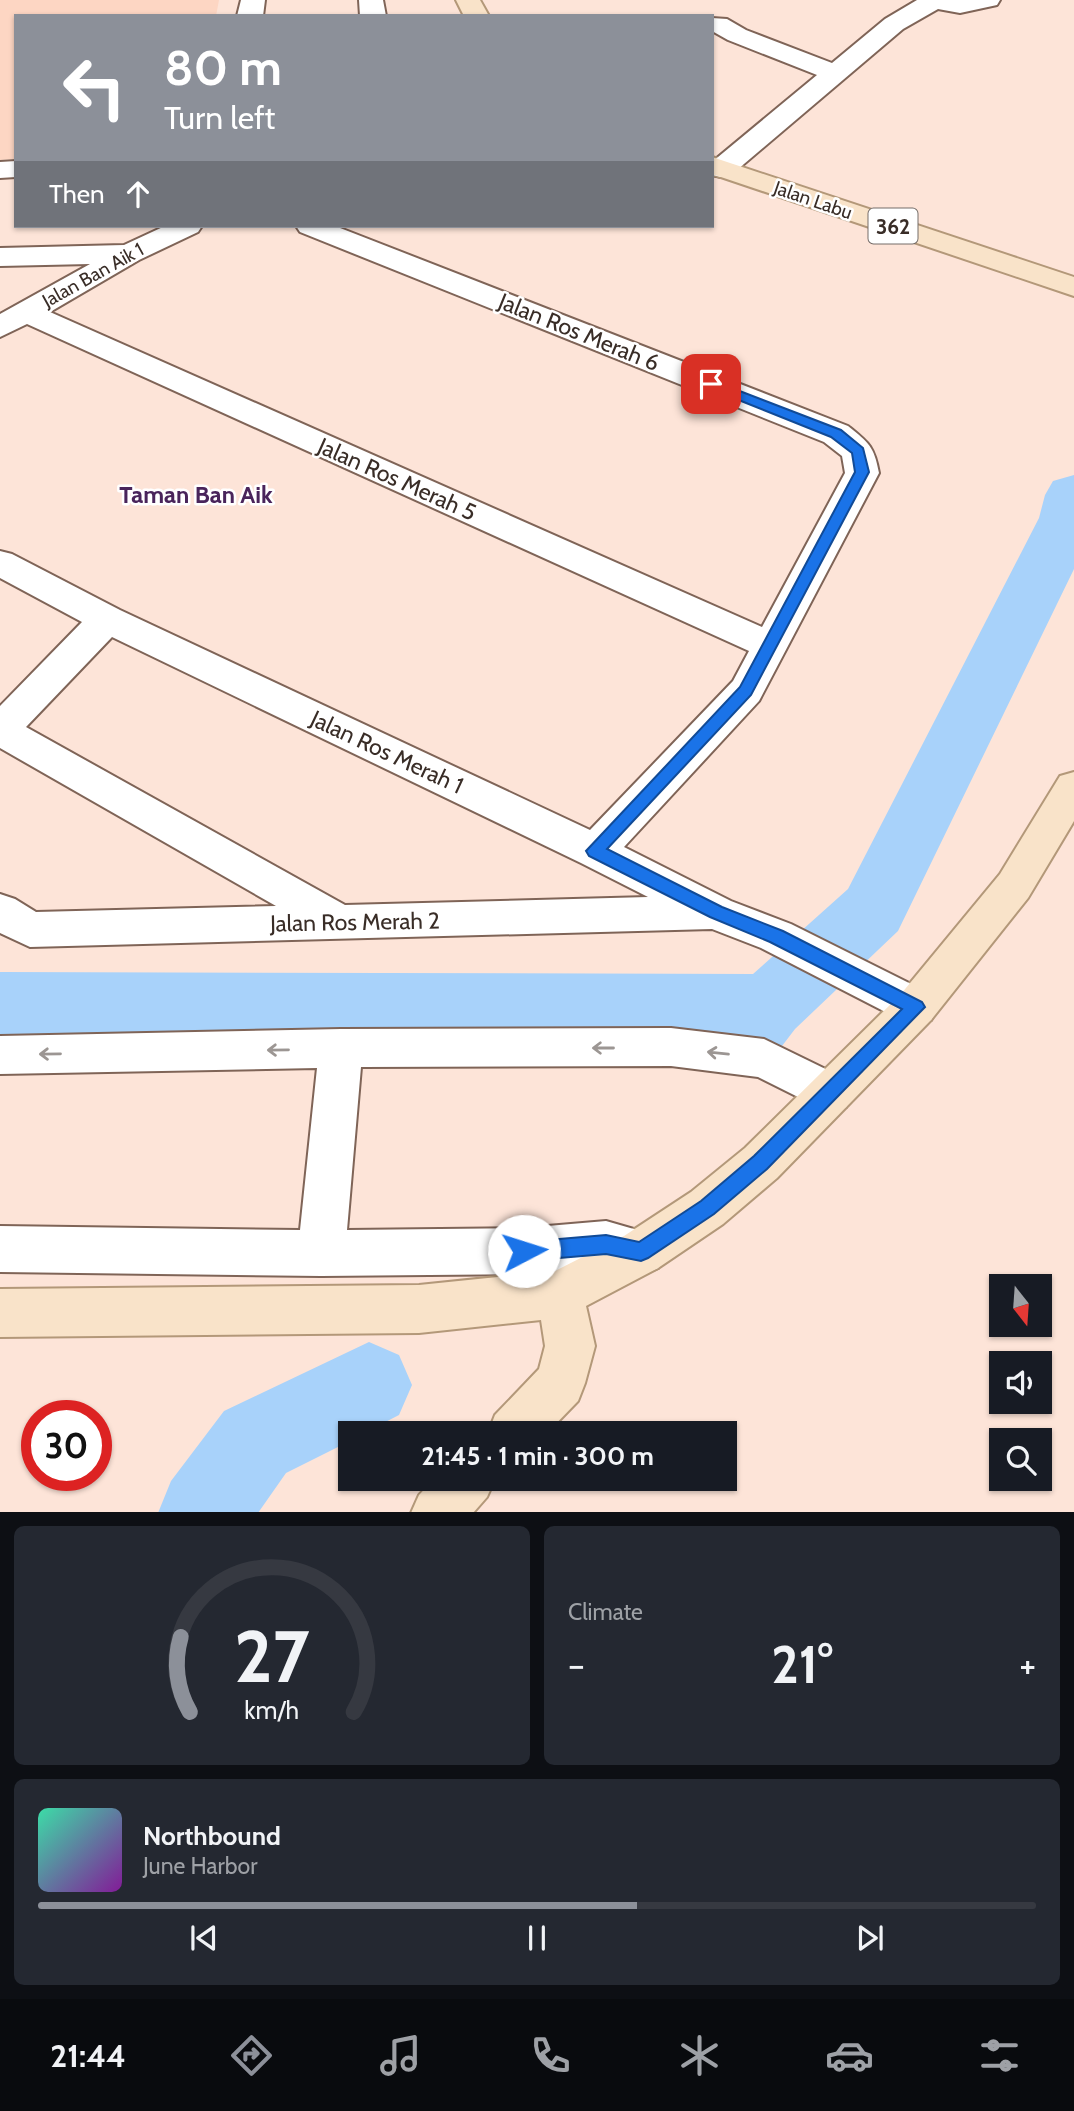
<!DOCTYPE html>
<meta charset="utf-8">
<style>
:root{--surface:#171b24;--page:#242831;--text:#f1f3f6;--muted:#9ea1a6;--line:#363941;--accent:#8c9099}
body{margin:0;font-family:Cabin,sans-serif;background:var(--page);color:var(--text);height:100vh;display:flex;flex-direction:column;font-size:26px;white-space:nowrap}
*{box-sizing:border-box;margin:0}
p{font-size:23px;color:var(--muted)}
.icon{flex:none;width:38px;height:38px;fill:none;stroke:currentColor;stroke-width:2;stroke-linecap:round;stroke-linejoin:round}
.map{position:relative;height:1512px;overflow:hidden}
.panel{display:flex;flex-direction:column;gap:14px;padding:14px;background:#0d0f14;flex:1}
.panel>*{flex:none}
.banner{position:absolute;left:14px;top:14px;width:700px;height:214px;border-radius:0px;box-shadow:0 2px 5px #0004;background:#8c9099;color:#fff;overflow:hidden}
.needle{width:46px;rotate:163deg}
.fabs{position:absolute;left:989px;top:1274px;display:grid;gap:14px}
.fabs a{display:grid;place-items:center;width:63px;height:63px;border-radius:0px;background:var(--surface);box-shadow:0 2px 5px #0004;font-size:35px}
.speed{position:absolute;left:21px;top:1400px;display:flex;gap:14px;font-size:35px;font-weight:700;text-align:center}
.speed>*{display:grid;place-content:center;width:91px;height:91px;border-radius:50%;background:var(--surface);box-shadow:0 2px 5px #0004;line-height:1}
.speed .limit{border:10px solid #d22;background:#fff;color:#111}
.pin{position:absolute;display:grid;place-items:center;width:60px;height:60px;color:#fff;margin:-30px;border-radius:14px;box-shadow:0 4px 10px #0006}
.me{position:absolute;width:77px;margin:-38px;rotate:85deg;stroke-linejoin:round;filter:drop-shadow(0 0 5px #0008)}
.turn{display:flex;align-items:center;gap:24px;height:147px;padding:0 35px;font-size:32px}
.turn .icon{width:91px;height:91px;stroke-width:2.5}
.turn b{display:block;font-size:49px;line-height:60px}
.then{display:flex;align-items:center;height:66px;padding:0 35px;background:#0003;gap:14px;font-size:26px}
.big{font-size:52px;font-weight:700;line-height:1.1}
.panel .tile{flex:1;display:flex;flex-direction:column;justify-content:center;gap:10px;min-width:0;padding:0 24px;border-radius:10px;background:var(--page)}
.panel .dial{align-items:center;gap:0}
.dial svg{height:182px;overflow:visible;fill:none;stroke:var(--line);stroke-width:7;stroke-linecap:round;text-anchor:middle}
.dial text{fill:var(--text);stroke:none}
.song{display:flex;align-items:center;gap:21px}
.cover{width:84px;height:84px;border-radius:10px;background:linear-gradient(135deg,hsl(160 70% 55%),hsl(290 70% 35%))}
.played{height:7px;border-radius:4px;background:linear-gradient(90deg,var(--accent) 60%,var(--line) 60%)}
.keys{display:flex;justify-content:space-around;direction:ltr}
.heat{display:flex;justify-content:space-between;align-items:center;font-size:38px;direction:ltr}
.panel .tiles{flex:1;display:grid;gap:14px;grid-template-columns:1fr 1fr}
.tile:last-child{grid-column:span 2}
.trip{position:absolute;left:338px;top:1421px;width:399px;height:70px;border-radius:0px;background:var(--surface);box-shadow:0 2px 5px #0004;font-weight:700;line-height:70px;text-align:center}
.tab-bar{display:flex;height:112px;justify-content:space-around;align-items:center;background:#090b0e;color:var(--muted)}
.tab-bar .icon{width:49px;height:49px}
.tab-bar .selected{color:var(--accent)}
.tab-bar b{font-size:32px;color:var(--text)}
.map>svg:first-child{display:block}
.built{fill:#fdd6c3}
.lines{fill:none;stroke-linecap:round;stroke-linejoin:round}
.river{fill:#a8d2fa;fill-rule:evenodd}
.minor-casing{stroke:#7f6457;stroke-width:4}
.major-casing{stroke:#b39879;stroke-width:4}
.minor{fill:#fff;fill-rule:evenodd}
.major{fill:#f9e3c9;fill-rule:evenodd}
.oneway{stroke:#9c9693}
.route{fill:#1a73e8;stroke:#114b97;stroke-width:2}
.labels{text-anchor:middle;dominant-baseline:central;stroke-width:5;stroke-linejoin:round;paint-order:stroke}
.far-street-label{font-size:19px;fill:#392d27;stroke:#fff}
.shield{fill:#fff;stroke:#746c68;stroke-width:2}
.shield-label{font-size:21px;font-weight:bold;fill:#392d27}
.street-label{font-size:23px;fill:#392d27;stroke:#fff}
.neighbourhood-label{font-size:24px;font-weight:bold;fill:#49245b;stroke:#fff}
</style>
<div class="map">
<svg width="1074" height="1513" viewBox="0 0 1074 1513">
<rect width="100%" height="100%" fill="#fde4d8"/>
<path class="built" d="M0,0H219L216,16H16V159L0,160Z"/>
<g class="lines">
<g class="river">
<path d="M1074,475V569L898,931L795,1029L769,1063L742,1073L715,1063L705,1038L0,1036V972L753,974L848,889L1039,518L1045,495L1053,481Z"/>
<path d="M369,1342L399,1355L412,1385L399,1415L364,1433H350V1441L286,1473L258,1513H158L171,1481L224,1411Z"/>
</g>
<g class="minor-casing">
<g id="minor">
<path d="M241,0H265L263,16H237Z"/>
<path d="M359,0H383L386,16H360Z"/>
<path d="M917,0H1000L997,5L960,13L938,9L903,29L731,175L721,177L712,175V162L817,75L728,40L712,31V18L727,19L746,30L832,63L885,19Z"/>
<path d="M16,161V177L0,178V162Z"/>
<path d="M165,226H202L198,232L139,260L50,312L762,627L845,473L842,456L824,442L300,232L296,226H335L848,426C869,443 874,446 879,473L759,701L624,847L731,901L791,924L931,994L938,1007L931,1020L916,1026L901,1020L761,948L712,929L30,947L0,933V894L15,899L36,912L276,906L0,748V706L82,622L0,578V551L12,554L120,610L590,830L733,681L749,651L27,324L0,337V314L90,264L0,266V248L124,245ZM112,637L581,863L648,897L345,905L26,727Z"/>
<path d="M671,1028L764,1039L846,1079L852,1093L846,1107L830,1113L758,1077L671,1066L361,1067L347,1230L524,1228L606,1221L658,1236L665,1252L658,1268L641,1275L606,1267L524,1274L321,1276L0,1272V1226L300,1230L317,1068L0,1074V1036L341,1029Z"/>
</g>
</g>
<g class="major-casing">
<g id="major">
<path d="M456,0H480L489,16H464Z"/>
<path d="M712,157L1074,277V296L712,174Z"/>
<path d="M1074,772V821L1028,898L931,1020L777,1178L723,1224L658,1268L586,1306L595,1346L585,1383L578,1401L547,1433H488L495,1415L539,1369L545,1346L541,1320L419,1333L0,1337V1289L419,1285L555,1271L624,1236L691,1192L745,1148L901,994L1000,874L1060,776Z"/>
<path d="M434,1479H495L487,1497L473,1513H411L419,1495Z"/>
</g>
</g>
<use href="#minor" class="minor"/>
<use href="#major" class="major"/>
</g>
<defs><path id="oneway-shaft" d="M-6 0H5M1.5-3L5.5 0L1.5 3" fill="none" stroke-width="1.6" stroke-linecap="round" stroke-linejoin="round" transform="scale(1.75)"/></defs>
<g class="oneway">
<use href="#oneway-shaft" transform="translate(603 1048) rotate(180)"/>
<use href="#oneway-shaft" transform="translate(278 1050) rotate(179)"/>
<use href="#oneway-shaft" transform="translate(718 1053) rotate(-174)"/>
<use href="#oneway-shaft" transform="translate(50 1054) rotate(179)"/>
</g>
<path class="route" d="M711,380L841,430L863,448L869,472L751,695L607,849L722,907L783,931L922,1002L925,1007L767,1169L714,1214L648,1258L641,1261L606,1254L524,1261L517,1258L514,1251L517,1245L524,1242L606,1235L639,1242L701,1201L754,1156L902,1009L770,942L710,917L589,856L586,851L740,687L855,472L852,453L831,437L706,387V381Z"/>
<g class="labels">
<g class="far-street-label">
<text transform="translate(813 200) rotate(19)">Jalan Labu</text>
<text transform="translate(93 275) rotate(-29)">Jalan Ban Aik 1</text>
</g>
<rect class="shield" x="868.5" y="208.5" width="49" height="35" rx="5"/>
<g class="shield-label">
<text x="893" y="226">362</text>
</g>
<g class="street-label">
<text transform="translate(579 332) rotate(22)">Jalan Ros Merah 6</text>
<text transform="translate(397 479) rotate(24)">Jalan Ros Merah 5</text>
<text transform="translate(387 752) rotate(25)">Jalan Ros Merah 1</text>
<text transform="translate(355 922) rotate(-1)">Jalan Ros Merah 2</text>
</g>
<g class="neighbourhood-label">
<text x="196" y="494">Taman Ban Aik</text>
</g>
</g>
</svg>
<div class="fabs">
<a><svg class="needle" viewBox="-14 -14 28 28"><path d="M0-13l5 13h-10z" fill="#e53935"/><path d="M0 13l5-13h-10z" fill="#9ea1a6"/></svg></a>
<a><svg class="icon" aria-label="sound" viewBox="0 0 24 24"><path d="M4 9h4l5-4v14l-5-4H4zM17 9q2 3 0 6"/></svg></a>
<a><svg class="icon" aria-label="search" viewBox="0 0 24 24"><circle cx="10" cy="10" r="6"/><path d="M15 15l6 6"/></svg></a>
</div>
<div class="speed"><div class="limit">30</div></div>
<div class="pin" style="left:711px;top:384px;background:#d93025"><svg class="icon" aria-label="arrive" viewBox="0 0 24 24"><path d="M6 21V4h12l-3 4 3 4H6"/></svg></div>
<svg class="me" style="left:524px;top:1251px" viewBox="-20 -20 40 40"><circle r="19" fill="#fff"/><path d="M0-13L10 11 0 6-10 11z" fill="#1a73e8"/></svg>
<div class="trip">21:45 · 1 min · 300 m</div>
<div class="banner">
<div class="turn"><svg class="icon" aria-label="left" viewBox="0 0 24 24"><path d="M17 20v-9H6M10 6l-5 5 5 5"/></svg><div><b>80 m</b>Turn left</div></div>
<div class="then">Then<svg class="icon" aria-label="ahead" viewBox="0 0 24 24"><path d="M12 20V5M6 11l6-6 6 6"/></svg></div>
</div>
</div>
<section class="panel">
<div class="tiles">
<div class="tile dial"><svg viewBox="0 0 100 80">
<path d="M14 69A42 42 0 1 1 86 69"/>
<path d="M14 69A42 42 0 0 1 10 36" stroke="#8c9099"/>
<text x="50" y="56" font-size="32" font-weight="700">27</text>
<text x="50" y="72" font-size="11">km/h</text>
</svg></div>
<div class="tile"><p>Climate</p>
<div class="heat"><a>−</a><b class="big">21°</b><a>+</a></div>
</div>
<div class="tile">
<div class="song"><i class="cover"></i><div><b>Northbound</b><p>June Harbor</p></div></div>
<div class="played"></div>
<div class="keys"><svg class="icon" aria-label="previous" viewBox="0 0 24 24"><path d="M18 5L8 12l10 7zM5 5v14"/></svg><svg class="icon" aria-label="pause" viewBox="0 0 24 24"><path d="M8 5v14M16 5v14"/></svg><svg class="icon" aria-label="next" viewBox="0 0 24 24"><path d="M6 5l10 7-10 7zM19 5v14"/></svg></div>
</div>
</div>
</section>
<nav class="tab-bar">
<b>21:44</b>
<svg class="icon selected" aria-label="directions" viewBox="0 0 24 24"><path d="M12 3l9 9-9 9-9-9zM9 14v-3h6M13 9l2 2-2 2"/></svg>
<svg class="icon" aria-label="music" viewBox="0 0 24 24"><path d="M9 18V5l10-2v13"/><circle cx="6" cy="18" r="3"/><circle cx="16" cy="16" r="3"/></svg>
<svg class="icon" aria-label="phone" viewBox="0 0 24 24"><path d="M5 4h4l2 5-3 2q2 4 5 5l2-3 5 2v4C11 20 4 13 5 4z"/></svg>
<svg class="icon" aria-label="climate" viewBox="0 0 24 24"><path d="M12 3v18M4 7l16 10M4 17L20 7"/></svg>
<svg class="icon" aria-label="car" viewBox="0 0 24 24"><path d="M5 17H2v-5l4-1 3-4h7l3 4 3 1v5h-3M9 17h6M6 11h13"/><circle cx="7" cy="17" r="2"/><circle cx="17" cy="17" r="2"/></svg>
<svg class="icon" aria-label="filters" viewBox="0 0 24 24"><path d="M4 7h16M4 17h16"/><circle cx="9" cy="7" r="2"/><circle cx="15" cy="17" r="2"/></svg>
</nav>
